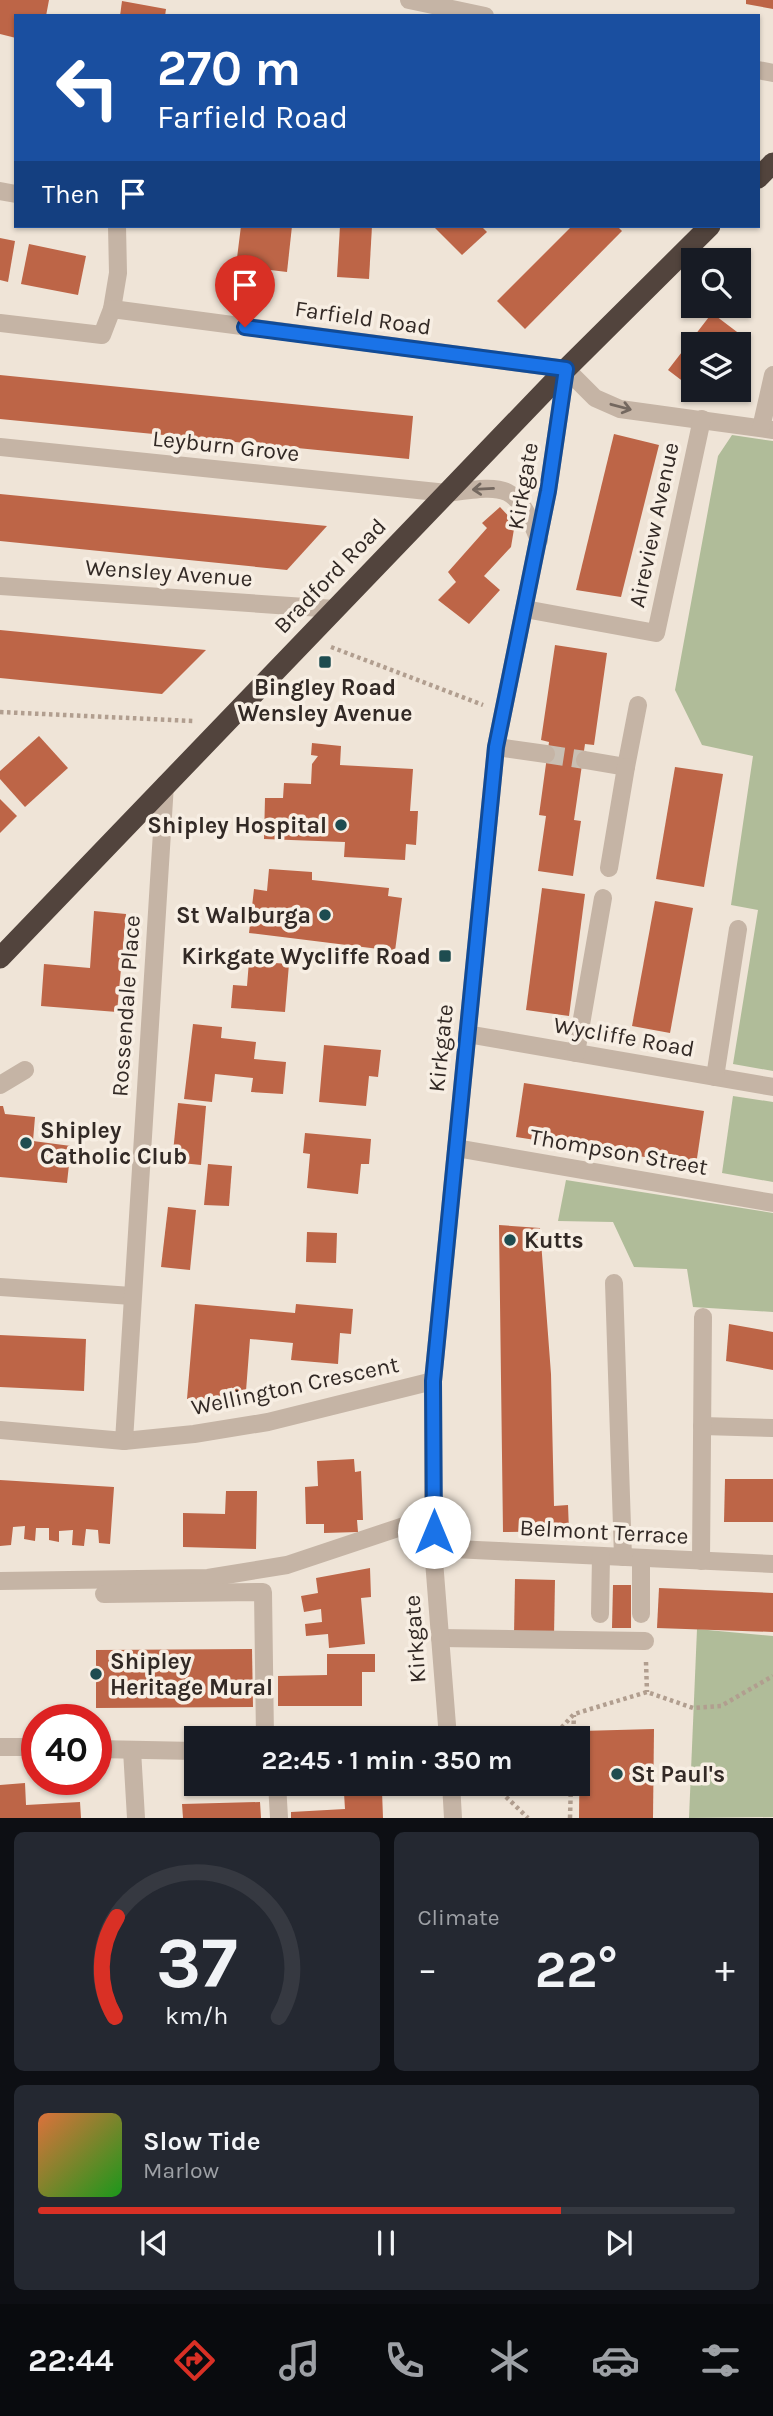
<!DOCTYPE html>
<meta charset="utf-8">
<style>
:root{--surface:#171b24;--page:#242831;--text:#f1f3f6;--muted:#9ea1a6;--line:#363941;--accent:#d93025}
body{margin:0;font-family:Karla,sans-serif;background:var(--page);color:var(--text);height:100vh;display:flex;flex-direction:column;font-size:26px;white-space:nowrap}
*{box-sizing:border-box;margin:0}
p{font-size:23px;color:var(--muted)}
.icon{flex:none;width:38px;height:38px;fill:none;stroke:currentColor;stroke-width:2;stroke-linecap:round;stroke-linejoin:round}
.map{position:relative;height:1818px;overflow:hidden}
.panel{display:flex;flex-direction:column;gap:14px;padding:14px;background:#0d0f14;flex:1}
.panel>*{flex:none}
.banner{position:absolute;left:14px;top:14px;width:746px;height:214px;border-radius:0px;box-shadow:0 2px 5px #0004;background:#1a4fa0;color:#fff;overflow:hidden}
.tools{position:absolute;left:681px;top:248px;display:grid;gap:14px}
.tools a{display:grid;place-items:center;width:70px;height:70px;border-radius:0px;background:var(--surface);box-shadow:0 2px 5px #0004;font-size:35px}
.speed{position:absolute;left:21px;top:1704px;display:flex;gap:14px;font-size:35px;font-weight:700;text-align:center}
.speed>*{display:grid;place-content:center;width:91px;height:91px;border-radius:50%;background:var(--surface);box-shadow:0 2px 5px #0004;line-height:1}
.speed .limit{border:10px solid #d22;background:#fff;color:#111}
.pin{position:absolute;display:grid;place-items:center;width:60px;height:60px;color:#fff;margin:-72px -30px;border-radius:50% 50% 50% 0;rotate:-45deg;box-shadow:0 0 7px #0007}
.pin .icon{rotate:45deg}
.me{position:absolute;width:77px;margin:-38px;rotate:0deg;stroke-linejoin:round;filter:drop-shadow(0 0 5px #0008)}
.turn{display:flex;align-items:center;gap:24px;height:147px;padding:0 28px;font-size:32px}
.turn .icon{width:91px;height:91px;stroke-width:2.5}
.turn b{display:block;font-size:49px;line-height:60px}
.then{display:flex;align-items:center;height:66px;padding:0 28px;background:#0003;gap:14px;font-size:26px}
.big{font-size:52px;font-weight:700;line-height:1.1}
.panel .tile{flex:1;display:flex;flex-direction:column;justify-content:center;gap:10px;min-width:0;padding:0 24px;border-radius:10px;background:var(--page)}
.panel .dial{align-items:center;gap:0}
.dial svg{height:182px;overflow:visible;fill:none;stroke:var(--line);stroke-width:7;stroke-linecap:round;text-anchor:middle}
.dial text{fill:var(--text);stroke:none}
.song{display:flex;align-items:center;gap:21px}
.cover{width:84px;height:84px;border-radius:10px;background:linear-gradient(135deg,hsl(20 70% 55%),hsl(120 70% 35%))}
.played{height:7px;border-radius:4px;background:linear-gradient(90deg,var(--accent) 75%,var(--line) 75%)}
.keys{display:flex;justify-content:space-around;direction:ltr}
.heat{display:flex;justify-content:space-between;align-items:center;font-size:38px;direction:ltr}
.panel .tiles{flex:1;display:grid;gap:14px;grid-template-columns:1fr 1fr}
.tile:last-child{grid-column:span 2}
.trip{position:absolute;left:184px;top:1726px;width:406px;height:70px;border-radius:0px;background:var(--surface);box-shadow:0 2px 5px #0004;font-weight:700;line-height:70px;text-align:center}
.dock{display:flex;height:112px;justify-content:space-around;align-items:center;background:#090b0e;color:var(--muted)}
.dock .icon{width:49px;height:49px}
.dock .current{color:var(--accent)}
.dock b{font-size:32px;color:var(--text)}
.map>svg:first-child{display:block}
.green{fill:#b0bc99}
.building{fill:#bd6547}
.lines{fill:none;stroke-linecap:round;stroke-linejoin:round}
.minor-tunnel{stroke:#c9bfb3;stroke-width:18;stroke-dasharray:18 9;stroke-linecap:butt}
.path{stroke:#b19e8f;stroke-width:4.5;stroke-dasharray:3.5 3.5;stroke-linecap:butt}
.minor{stroke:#c5b4a5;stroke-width:18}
.highway{stroke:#52443d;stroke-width:21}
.oneway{stroke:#74685f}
.route-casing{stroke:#114b97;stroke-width:18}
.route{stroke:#1a73e8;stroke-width:12}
.poi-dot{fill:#1e4c50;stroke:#f7eee3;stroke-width:2.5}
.labels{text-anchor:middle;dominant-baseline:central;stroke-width:7;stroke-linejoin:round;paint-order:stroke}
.street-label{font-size:23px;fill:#322925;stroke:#f7eee3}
.poi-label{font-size:23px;font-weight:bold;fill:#322925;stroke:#f7eee3;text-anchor:start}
</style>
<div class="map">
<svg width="773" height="1818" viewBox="0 0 773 1818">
<rect width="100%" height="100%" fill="#efe4d7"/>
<g class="green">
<path d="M732,435L773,441V1071L733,1064L758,910L731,905L753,756L702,745L675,690L718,456Z"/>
<path d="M733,1096L773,1102V1182L722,1173Z"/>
<path d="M566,1180L773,1213V1312L693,1307L687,1269L634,1267L613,1222L558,1221Z"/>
<path d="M697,1629L773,1636V1817L689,1818Z"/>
</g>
<g class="building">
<path d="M0,0H49L46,16H16V38L0,34Z"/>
<path d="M746,0H773V9L746,4Z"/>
<path d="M122,1L166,9L165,16H120Z"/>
<path d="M241,226H292L287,272L236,266Z"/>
<path d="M340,226H372L369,279L337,277Z"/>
<path d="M433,226H481L487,232L462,255Z"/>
<path d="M572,226H617L622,231L525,329L497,301Z"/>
<path d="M0,238L15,241L8,282L0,280Z"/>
<path d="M29,244L86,256L78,295L21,284Z"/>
<path d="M712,313L745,338L740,345H693V389L668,370Z"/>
<path d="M0,375L413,416L409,459L0,419Z"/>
<path d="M738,375L750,377L745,402L726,399L728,390H738Z"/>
<path d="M614,434L659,445L621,597L576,590Z"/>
<path d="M0,494L327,526L287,570L0,541Z"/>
<path d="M500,507L515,523L511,547L484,576L500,590L469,624L438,600L456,582L448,572L487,528L482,523Z"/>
<path d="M0,630L206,650L162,694L0,678Z"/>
<path d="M555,645L607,653L594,745L585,744L574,820L581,821L573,876L538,871L546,816L539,815L549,742L541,740Z"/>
<path d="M39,736L68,768L25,807L0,779V771Z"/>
<path d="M312,743L341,746L340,765L413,769L410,811H418L416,845L406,844L405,860L344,857L345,842L264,839L265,798H283L284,783L311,784L312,764L318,756L311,755Z"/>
<path d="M675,767L723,774L704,887L656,879Z"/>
<path d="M0,799L17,816L0,833Z"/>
<path d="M269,869L312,872V880L389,888L388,896L402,898L395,951L249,933L254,889L267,891Z"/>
<path d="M542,888L585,894L569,1016L526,1010Z"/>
<path d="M655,901L693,908L670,1033L632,1026Z"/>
<path d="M94,911L126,914L117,1012L41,1006L44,964L90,968Z"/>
<path d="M249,961L289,964L285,1012L231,1008L233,985L247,986Z"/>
<path d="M193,1024L222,1027L221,1038L256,1042L254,1059L286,1062L283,1094L251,1092L253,1078L215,1074L212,1102L184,1099Z"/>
<path d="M324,1045L381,1050L378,1077L369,1076L366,1106L319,1102Z"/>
<path d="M524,1083L704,1111L696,1165L516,1137Z"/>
<path d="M178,1103L206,1106L201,1165L172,1162Z"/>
<path d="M0,1106H3L5,1114L35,1117L33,1141L71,1146L67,1183L0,1177Z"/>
<path d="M305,1133L371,1139L369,1164H361L358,1194L307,1188L310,1154L303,1153Z"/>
<path d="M208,1164L232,1166L229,1206L204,1205Z"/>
<path d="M168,1207L196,1210L190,1270L161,1267Z"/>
<path d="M499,1225L540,1228L551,1374L554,1506L568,1505L569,1531L503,1532Z"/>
<path d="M307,1232L337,1233L336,1263L306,1262Z"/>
<path d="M195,1304L295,1313L296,1304L353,1309L351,1334L340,1333L338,1364L291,1360L293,1343L250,1339L245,1404L187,1399Z"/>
<path d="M729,1324L773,1332V1370L726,1361Z"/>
<path d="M0,1335L86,1339L84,1391L0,1387Z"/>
<path d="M354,1459L355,1472L361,1471L363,1520H357L358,1532L324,1533V1524H306L305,1487L318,1486L317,1461Z"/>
<path d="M725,1479H773V1522H724Z"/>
<path d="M0,1480L114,1487L110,1544L99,1543L98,1530L86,1529L84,1546L72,1545L73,1530L59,1531V1542L49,1540V1528H36L35,1541L24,1539L25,1526L13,1527L11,1545L0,1546Z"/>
<path d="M226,1491H257L256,1549L183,1547V1513L225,1514Z"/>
<path d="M370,1568L371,1597L361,1598L365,1644L329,1648L328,1634L306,1636L305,1624L322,1622L321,1609L304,1612L301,1596L318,1593L316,1578Z"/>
<path d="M515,1579L555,1580L554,1636L514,1635Z"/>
<path d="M613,1585H631V1628H612Z"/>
<path d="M659,1588L773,1593V1632L657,1628Z"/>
<path d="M252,1649L253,1707L96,1708V1650Z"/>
<path d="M327,1654H375V1672H362V1706H278V1676L327,1675Z"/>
<path d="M654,1729L653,1818H579L580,1731Z"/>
<path d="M25,1783L26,1805L80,1802L81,1818H0V1785Z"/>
<path d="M382,1791L383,1818H291V1812L345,1809L344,1793Z"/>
<path d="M260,1802L261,1818H183L182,1804Z"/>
</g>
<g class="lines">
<path class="minor-tunnel" d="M546,754L585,760"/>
<g class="path">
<path d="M331,647L483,705"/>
<path d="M0,712L193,721"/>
<path d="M646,1662L647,1692"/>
<path d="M552,1738L574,1714L647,1692L693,1708L721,1706L773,1676"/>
<path d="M573,1738L574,1715"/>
<path d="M501,1792L528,1818"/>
<path d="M472,1793L501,1792L509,1783"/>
<path d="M570,1818L571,1783"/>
</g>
<g class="minor">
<path d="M409,0L485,16"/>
<path d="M758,70L773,73"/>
<path d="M0,191L16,194"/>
<path d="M112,309L118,273L117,226"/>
<path d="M0,323L102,335L112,309L566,369"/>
<path d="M566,369L595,398L620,409L773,430"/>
<path d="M761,428L773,375"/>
<path d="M0,447L447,493C506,485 515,482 539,540"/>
<path d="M0,586L335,609"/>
<path d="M525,609L656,633L702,419"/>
<path d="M496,747L546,754"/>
<path d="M585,760L626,767L638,705"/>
<path d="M609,868L626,767"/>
<path d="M467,1034L773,1087"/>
<path d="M576,1053L603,898"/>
<path d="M715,1077L738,929"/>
<path d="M0,1085L25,1070"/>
<path d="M456,1148L773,1203"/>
<path d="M614,1283L623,1557"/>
<path d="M0,1287L132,1296"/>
<path d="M702,1426L773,1428"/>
<path d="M0,1430L124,1441L194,1434L268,1422L433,1381"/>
<path d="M124,1441L165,784"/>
<path d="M433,1548L773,1564"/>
<path d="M641,1558V1614"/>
<path d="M701,1561L703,1317"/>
<path d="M0,1581L208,1578L287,1565L434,1516"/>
<path d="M104,1594L263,1592L265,1738"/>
<path d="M600,1614L601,1556"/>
<path d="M440,1638L645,1641"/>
<path d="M448,1738L433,1548V1381L496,747L548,491L566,369"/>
<path d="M0,1747H37"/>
<path d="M96,1749L196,1751"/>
<path d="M132,1750L136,1818"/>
<path d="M277,1783L279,1818"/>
<path d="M451,1783L453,1818"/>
</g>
<g class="highway">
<path d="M758,178L773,163"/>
<path d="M0,958L566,369L710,226"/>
</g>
</g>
<defs><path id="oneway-shaft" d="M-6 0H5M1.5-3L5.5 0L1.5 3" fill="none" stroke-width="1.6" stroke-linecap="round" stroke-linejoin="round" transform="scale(1.75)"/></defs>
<g class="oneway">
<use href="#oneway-shaft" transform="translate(621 407) rotate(15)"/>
<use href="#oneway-shaft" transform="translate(483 489) rotate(177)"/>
</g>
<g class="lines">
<g class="route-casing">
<path id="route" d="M245,327L566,369L548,491L496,747L433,1381L434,1532"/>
</g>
<use href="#route" class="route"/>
</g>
<g class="poi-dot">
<rect x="318" y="655" width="14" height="14" rx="3.5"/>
<circle cx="341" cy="825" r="7"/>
<circle cx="325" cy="915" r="7"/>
<rect x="438" y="949" width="14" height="14" rx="3.5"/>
<circle cx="26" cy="1143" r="7"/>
<circle cx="510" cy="1240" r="7"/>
<circle cx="96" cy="1674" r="7"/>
<circle cx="617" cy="1774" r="7"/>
</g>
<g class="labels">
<g class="street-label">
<text transform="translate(363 318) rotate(8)">Farfield Road</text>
<text transform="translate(226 446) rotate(6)">Leyburn Grove</text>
<text transform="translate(523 486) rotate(-80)">Kirkgate</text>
<text transform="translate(654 525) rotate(-78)">Aireview Avenue</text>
<text transform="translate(169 573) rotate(4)">Wensley Avenue</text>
<text transform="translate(330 576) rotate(-46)">Bradford Road</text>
<text transform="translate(126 1006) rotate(-86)">Rossendale Place</text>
<text transform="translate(624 1037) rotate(10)">Wycliffe Road</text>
<text transform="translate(441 1048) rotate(-84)">Kirkgate</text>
<text transform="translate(619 1152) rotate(10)">Thompson Street</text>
<text transform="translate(295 1386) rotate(-12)">Wellington Crescent</text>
<text transform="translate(604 1532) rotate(3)">Belmont Terrace</text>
<text transform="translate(415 1639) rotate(-94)">Kirkgate</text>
</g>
<g class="poi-label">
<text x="325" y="687" text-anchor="middle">Bingley Road<tspan x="325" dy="26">Wensley Avenue</tspan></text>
<text x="327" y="825" text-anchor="end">Shipley Hospital</text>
<text x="311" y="915" text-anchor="end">St Walburga</text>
<text x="431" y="956" text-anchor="end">Kirkgate Wycliffe Road</text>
<text x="40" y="1130">Shipley<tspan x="40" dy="26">Catholic Club</tspan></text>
<text x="524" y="1240">Kutts</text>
<text x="110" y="1661">Shipley<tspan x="110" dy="26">Heritage Mural</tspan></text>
<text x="631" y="1774">St Paul's</text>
</g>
</g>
</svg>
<div class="tools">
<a><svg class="icon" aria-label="search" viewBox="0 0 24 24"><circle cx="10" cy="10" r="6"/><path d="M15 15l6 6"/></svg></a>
<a><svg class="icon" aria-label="layers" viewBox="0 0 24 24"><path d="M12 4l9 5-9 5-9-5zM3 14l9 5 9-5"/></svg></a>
</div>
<div class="speed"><div class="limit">40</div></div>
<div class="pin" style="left:245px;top:327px;background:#d93025"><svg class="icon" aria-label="arrive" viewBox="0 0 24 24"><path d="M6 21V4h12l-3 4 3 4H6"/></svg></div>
<svg class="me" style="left:434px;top:1532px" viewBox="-20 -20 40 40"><circle r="19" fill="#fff"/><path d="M0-13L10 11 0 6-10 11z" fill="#1a73e8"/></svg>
<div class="trip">22:45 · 1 min · 350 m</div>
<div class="banner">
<div class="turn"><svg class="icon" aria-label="left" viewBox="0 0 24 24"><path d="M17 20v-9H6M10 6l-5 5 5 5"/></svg><div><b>270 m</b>Farfield Road</div></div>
<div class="then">Then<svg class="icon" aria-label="arrive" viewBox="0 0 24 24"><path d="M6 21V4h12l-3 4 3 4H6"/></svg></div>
</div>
</div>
<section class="panel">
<div class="tiles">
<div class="tile dial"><svg viewBox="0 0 100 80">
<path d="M14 69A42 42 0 1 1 86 69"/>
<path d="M14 69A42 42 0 0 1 15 25" stroke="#d93025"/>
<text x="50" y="56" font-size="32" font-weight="700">37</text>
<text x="50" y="72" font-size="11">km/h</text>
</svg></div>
<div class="tile"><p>Climate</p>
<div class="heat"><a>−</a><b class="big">22°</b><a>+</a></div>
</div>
<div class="tile">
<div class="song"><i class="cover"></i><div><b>Slow Tide</b><p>Marlow</p></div></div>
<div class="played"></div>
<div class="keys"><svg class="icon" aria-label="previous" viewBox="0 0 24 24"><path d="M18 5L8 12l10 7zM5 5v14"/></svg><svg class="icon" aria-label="pause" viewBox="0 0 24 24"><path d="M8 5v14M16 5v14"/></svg><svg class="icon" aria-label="next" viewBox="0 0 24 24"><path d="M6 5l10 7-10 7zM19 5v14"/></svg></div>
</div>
</div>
</section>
<nav class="dock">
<b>22:44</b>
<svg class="icon current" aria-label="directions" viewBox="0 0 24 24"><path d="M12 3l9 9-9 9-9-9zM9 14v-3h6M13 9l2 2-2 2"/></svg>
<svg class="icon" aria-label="music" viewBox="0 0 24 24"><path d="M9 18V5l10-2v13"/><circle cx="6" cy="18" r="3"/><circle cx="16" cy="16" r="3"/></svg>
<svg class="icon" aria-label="phone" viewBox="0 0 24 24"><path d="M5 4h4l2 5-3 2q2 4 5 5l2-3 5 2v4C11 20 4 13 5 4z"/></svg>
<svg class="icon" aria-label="climate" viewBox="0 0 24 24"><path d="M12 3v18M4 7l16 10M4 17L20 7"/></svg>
<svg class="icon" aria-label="car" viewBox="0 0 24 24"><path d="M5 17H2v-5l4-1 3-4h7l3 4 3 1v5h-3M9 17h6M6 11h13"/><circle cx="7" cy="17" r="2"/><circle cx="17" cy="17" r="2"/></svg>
<svg class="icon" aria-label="filters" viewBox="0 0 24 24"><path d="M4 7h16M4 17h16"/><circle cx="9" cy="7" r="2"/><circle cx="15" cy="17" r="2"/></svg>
</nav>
